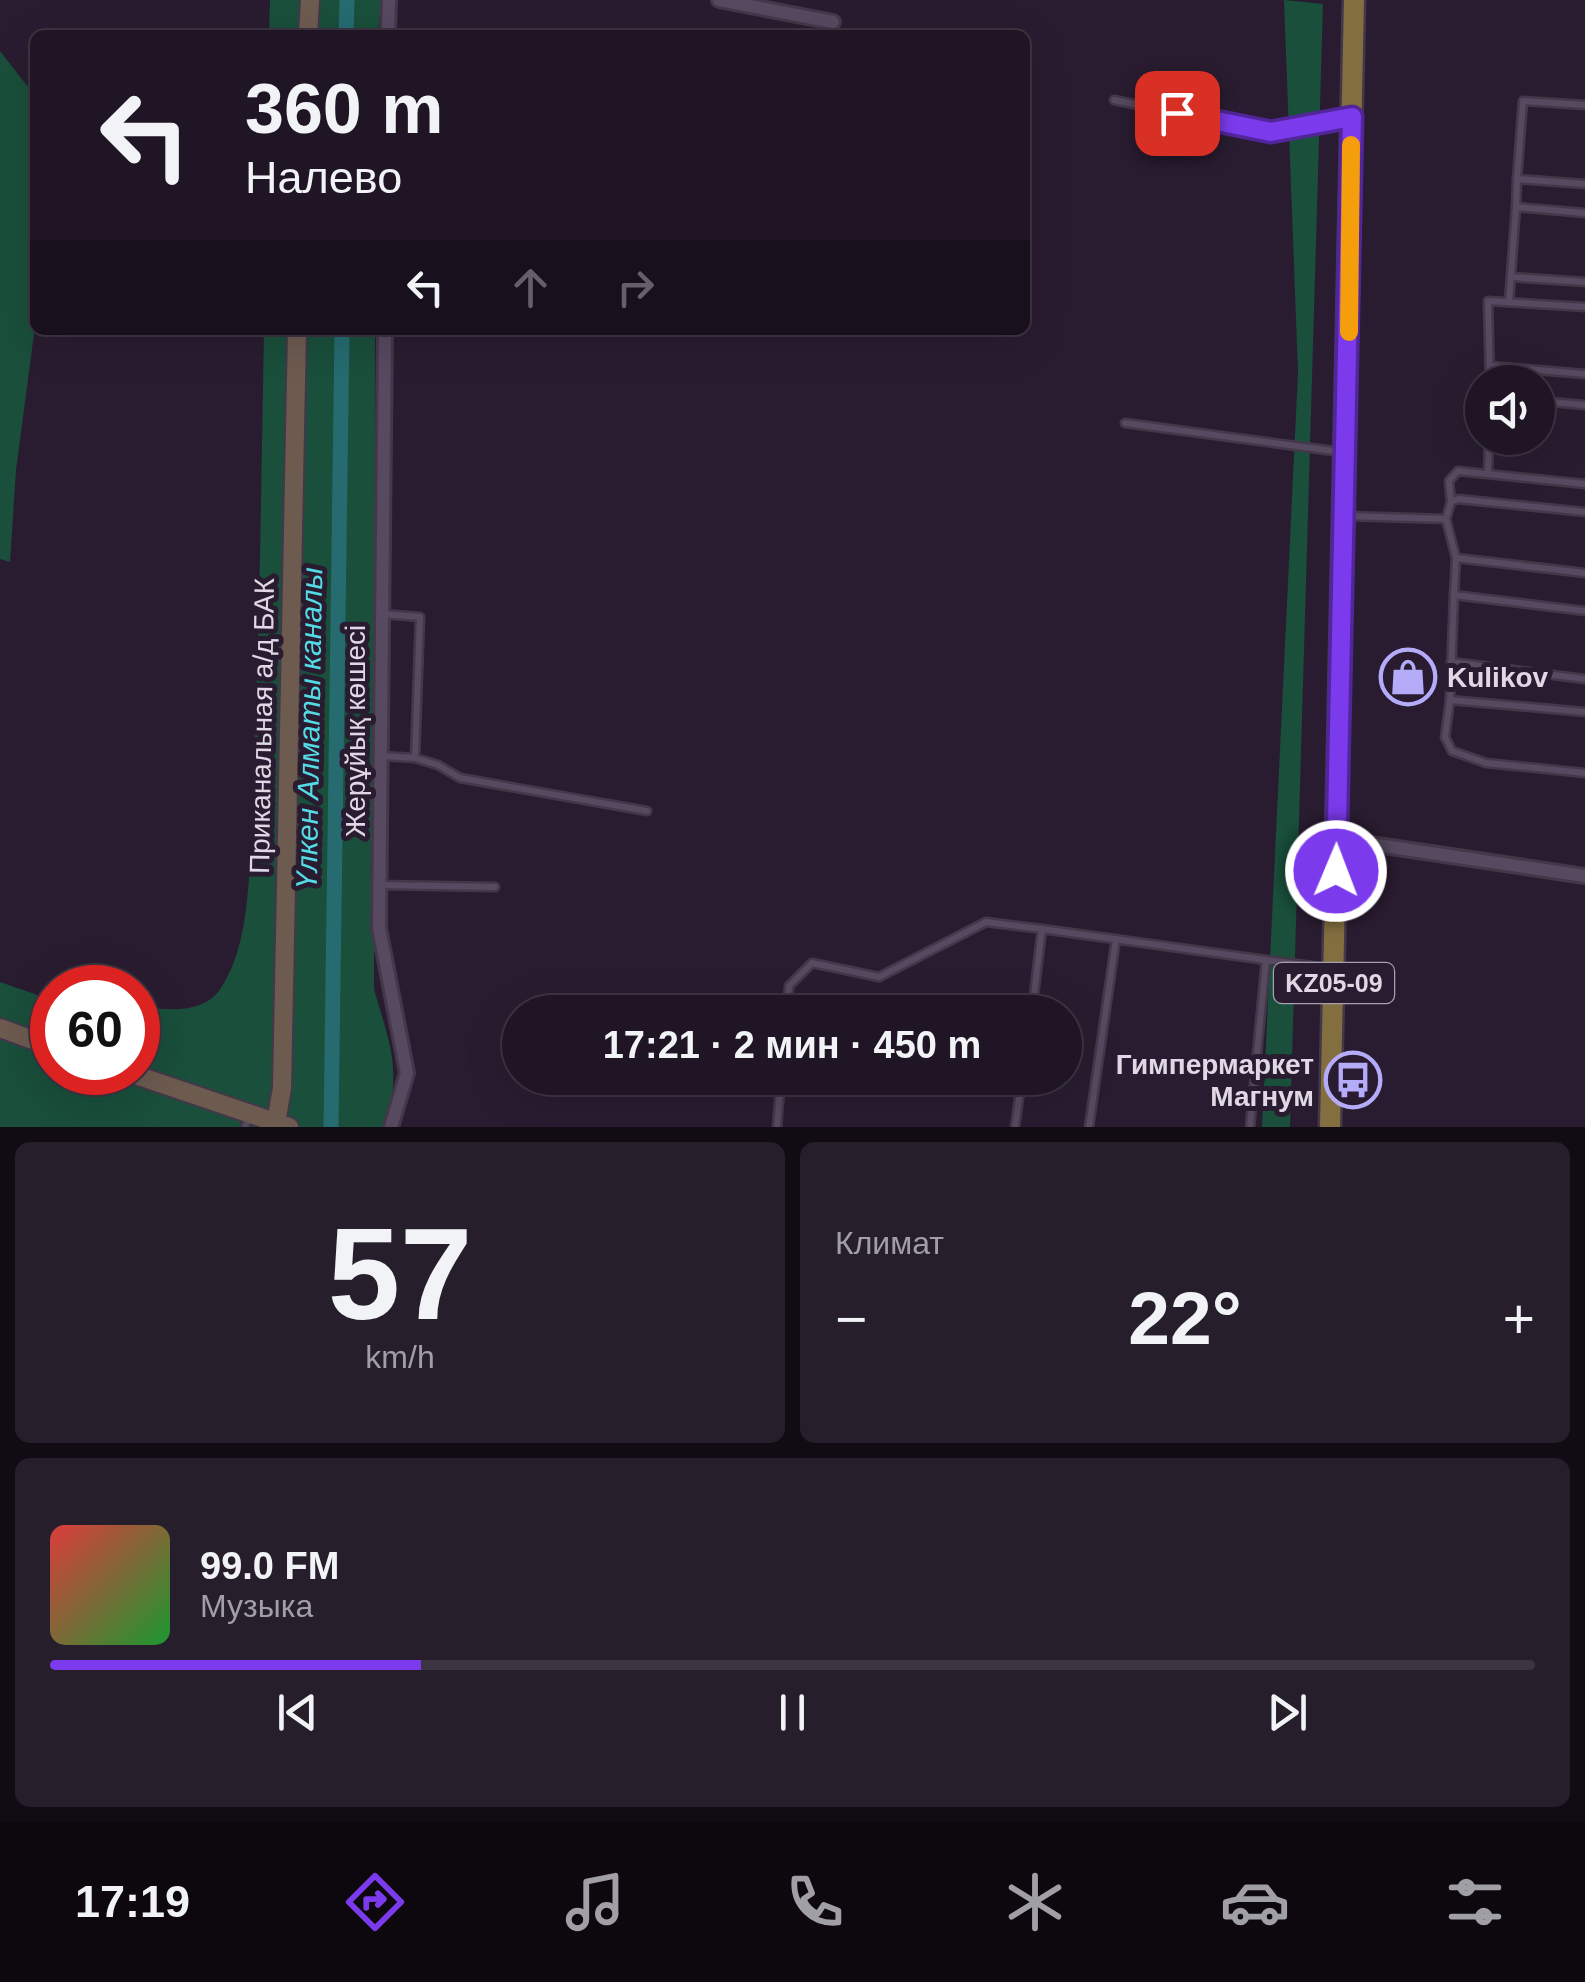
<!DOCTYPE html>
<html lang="ru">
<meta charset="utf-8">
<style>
:root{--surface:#1f1524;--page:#271e2c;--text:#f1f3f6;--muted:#a19fa6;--line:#3c3441;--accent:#7c3aed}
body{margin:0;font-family:Arial,sans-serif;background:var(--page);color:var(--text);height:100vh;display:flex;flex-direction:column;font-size:38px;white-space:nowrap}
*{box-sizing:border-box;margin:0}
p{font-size:32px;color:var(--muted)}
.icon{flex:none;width:55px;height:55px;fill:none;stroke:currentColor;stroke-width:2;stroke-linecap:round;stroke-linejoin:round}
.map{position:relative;height:1127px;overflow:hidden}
.drawer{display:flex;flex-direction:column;gap:15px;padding:15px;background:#110c14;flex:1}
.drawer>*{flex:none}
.top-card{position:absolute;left:30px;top:30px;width:1000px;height:305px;border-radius:15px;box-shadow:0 10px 40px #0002,0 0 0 2px var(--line);background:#1f1524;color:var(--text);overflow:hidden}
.fabs{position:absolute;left:1465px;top:365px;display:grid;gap:20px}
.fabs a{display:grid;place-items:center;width:90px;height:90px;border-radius:50%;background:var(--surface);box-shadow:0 10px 40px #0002,0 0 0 2px var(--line);font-size:50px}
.speed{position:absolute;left:30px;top:965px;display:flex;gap:20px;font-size:50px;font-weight:700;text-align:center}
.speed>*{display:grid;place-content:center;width:130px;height:130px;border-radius:50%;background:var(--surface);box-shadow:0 10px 40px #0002,0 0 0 2px var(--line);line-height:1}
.speed .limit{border:15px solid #d22;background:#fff;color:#111}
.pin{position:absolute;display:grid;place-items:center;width:85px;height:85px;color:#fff;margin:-42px;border-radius:20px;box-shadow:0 5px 15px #0006}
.me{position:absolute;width:110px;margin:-55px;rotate:1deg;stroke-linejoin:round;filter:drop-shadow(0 0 8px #0008)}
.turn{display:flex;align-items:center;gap:35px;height:210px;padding:0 50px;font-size:45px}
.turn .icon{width:130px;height:130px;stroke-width:2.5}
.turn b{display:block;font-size:70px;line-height:85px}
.lanes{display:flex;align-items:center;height:95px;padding:0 50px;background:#0003;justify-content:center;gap:50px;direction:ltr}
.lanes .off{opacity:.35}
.big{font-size:75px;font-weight:600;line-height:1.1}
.drawer .widget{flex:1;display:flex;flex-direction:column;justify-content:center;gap:15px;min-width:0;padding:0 35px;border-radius:15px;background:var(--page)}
.drawer .dial{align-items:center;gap:0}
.dial b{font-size:130px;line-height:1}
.song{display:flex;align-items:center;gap:30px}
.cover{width:120px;height:120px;border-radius:15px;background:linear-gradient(135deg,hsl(0 70% 55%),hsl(130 70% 35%))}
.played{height:10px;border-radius:5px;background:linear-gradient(90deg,var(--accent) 25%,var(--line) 25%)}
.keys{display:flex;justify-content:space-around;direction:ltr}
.heat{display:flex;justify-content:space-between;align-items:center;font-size:55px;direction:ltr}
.drawer .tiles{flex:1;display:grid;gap:15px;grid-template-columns:1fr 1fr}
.widget:last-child{grid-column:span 2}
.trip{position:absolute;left:502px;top:995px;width:580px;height:100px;border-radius:50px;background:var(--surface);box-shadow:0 10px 40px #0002,0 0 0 2px var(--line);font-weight:600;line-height:100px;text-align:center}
.menu{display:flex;height:160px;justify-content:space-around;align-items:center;background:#0c080e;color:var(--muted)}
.menu .icon{width:70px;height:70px}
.menu .selected{color:var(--accent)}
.menu b{font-size:45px;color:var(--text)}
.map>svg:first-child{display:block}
.green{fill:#194f3b}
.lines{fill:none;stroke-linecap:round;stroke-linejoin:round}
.canal{stroke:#256b70;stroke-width:15}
.lane-casing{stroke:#433849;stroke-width:11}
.street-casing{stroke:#433849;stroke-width:18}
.secondary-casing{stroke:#433849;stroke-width:22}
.primary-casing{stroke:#433849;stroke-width:25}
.lane{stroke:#574960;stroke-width:6}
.street{stroke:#574960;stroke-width:12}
.secondary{stroke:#6d5b50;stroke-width:18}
.primary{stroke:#836e40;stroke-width:20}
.route-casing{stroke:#51269a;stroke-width:25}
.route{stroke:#7c3aed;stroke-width:18}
.slow{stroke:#f59e0b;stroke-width:18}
.labels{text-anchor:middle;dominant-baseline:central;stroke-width:10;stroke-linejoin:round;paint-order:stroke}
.shield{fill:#291c30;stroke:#a9a0af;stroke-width:2.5}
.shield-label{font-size:25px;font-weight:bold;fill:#e0d8e5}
.poi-label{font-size:28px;font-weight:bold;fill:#e0d8e5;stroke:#291c30;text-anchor:start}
.street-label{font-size:28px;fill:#e0d8e5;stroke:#291c30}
.water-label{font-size:30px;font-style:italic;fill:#54dbe5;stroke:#291c30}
</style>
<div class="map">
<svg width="1585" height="1127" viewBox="0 0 1585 1127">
<rect width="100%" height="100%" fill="#291c30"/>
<g class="green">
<path d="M270,0H381L378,35H269Z"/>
<path d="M1284,0L1323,4L1290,1127H1262L1298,372Z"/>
<path d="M0,51L35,96V326L16,470L10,562L0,559Z"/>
<path d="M264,330H375L374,989C389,1042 404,1073 383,1127H0V982L52,1000V1072H138V1007C167,1009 202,1016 221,988C254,939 249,851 252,794C260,640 261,485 264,330Z"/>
</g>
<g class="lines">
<g class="canal">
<path d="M346,35L347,0"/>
<path d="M331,1127L342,330"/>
</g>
<g class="lane-casing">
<g id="lane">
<path d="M1114,100L1271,132L1346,118"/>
<path d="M1517,179L1523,101L1585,105"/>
<path d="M1516,207L1517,179L1585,184"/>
<path d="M1511,277L1585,282"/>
<path d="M1509,302L1516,207L1585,213"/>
<path d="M1490,366L1585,374"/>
<path d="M1490,382L1488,301L1585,307"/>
<path d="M1538,401L1585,405"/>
<path d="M1125,423L1341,452"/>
<path d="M1488,473L1489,438"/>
<path d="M1451,502L1449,481L1458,471L1585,484"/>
<path d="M1346,516L1446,519L1451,502L1458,499L1585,512"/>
<path d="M1446,519L1456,558L1585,573"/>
<path d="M1456,558L1454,595L1585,611"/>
<path d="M1454,595L1450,700L1585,712"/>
<path d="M382,614L420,617L415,758L382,756"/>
<path d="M1451,662L1585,679"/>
<path d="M1450,700L1445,737L1452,751L1486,763L1585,773"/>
<path d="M415,758L438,765L460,778L647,811"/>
<path d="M380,885L495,887"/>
<path d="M1266,960L1328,968"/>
<path d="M787,1012L789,986L812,963L879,977L986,922L1042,929"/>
<path d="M1032,1012L1042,929L1266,960L1250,1127"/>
<path d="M245,1127L250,1114"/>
<path d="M777,1127L781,1078"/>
<path d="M1015,1127L1022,1078"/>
<path d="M1089,1127L1116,939"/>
</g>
</g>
<g class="street-casing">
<g id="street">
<path d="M719,0L833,22"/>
<path d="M388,35L389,0"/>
<path d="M385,330L379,928L407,1073L391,1127"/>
<path d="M1337,839L1585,876"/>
</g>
</g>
<g class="secondary-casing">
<g id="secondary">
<path d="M308,35L310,0"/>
<path d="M0,1028L52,1047"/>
<path d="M127,1072L289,1127"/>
<path d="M276,1123L282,1088L297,330"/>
</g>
</g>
<g class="primary-casing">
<path id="primary" d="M1330,1127L1354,0"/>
</g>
<use href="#lane" class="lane"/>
<use href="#street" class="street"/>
<use href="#secondary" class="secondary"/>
<use href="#primary" class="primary"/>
</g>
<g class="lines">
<g class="route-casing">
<path id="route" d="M1177,113L1271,132L1352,117L1336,871"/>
</g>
<use href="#route" class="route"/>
<path class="slow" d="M1349,332L1351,145"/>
</g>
<defs>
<g id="shop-ring" transform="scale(2.875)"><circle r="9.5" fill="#291c30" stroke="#b4acf9" stroke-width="1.5"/><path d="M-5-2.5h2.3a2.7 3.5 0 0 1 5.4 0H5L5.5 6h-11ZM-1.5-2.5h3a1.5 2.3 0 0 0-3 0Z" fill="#b4acf9"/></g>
<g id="bus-ring" transform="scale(2.875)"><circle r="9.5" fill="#291c30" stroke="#b4acf9" stroke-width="1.5"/><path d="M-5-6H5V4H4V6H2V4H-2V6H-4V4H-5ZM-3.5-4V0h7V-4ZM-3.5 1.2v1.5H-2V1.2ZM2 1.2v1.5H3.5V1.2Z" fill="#b4acf9"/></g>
</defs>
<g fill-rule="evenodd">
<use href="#shop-ring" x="1408" y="677"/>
<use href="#bus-ring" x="1353" y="1080"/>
</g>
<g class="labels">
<rect class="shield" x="1274" y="963" width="120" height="40" rx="8"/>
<g class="shield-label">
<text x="1334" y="983">KZ05-09</text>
</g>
<g class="poi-label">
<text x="1447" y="677">Kulikov</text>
<text x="1314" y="1064" text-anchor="end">Гимпермаркет<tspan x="1314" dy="32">Магнум</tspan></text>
</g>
<g class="street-label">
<text transform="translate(262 726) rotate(-89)">Приканальная а/д БАК</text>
<text transform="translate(355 731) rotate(-90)">Жерұйық көшесі</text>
</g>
<g class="water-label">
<text transform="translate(309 728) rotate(-89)">Үлкен Алматы каналы</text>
</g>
</g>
</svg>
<div class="fabs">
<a><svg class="icon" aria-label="sound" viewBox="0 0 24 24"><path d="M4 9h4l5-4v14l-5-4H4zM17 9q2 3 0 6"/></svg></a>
</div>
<div class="speed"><div class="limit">60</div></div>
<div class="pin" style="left:1177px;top:113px;background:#d93025"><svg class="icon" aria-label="arrive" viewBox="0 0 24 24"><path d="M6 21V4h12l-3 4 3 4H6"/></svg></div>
<svg class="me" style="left:1336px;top:871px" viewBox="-20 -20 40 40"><circle r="17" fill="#7c3aed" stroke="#fff" stroke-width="3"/><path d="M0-11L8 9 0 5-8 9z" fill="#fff"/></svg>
<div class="trip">17:21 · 2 мин · 450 m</div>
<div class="top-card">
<div class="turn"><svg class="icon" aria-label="left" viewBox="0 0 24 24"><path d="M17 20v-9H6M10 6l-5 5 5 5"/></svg><div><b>360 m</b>Налево</div></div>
<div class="lanes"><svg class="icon" aria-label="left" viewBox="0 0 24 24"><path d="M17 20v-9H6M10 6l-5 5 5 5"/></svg><svg class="icon off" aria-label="ahead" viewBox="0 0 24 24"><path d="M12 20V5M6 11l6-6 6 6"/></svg><svg class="icon off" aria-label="right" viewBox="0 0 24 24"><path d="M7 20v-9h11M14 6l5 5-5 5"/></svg></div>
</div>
</div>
<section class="drawer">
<div class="tiles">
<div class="widget dial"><b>57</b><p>km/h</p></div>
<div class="widget"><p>Климат</p>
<div class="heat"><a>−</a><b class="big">22°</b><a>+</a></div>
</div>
<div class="widget">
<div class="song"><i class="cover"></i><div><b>99.0 FM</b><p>Музыка</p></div></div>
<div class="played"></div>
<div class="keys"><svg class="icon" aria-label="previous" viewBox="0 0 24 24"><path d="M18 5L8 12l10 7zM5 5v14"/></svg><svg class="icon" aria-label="pause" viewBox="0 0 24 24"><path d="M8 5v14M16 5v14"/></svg><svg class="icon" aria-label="next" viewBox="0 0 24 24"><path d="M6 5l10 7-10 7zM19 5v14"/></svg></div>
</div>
</div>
</section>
<nav class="menu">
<b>17:19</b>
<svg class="icon selected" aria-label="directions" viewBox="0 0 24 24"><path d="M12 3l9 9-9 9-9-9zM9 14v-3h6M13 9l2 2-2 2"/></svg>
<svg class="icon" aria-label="music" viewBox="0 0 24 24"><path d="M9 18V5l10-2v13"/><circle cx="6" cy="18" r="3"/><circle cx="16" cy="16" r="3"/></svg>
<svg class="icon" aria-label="phone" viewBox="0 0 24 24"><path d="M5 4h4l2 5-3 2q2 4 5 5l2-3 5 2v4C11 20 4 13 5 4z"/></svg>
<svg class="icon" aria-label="climate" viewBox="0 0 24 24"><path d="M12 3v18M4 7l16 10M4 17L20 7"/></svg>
<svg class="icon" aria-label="car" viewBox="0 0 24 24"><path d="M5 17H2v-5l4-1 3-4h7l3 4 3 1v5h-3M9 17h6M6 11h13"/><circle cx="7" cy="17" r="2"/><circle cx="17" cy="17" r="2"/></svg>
<svg class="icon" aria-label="filters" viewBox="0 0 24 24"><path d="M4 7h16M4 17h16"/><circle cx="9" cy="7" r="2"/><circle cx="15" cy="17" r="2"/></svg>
</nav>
